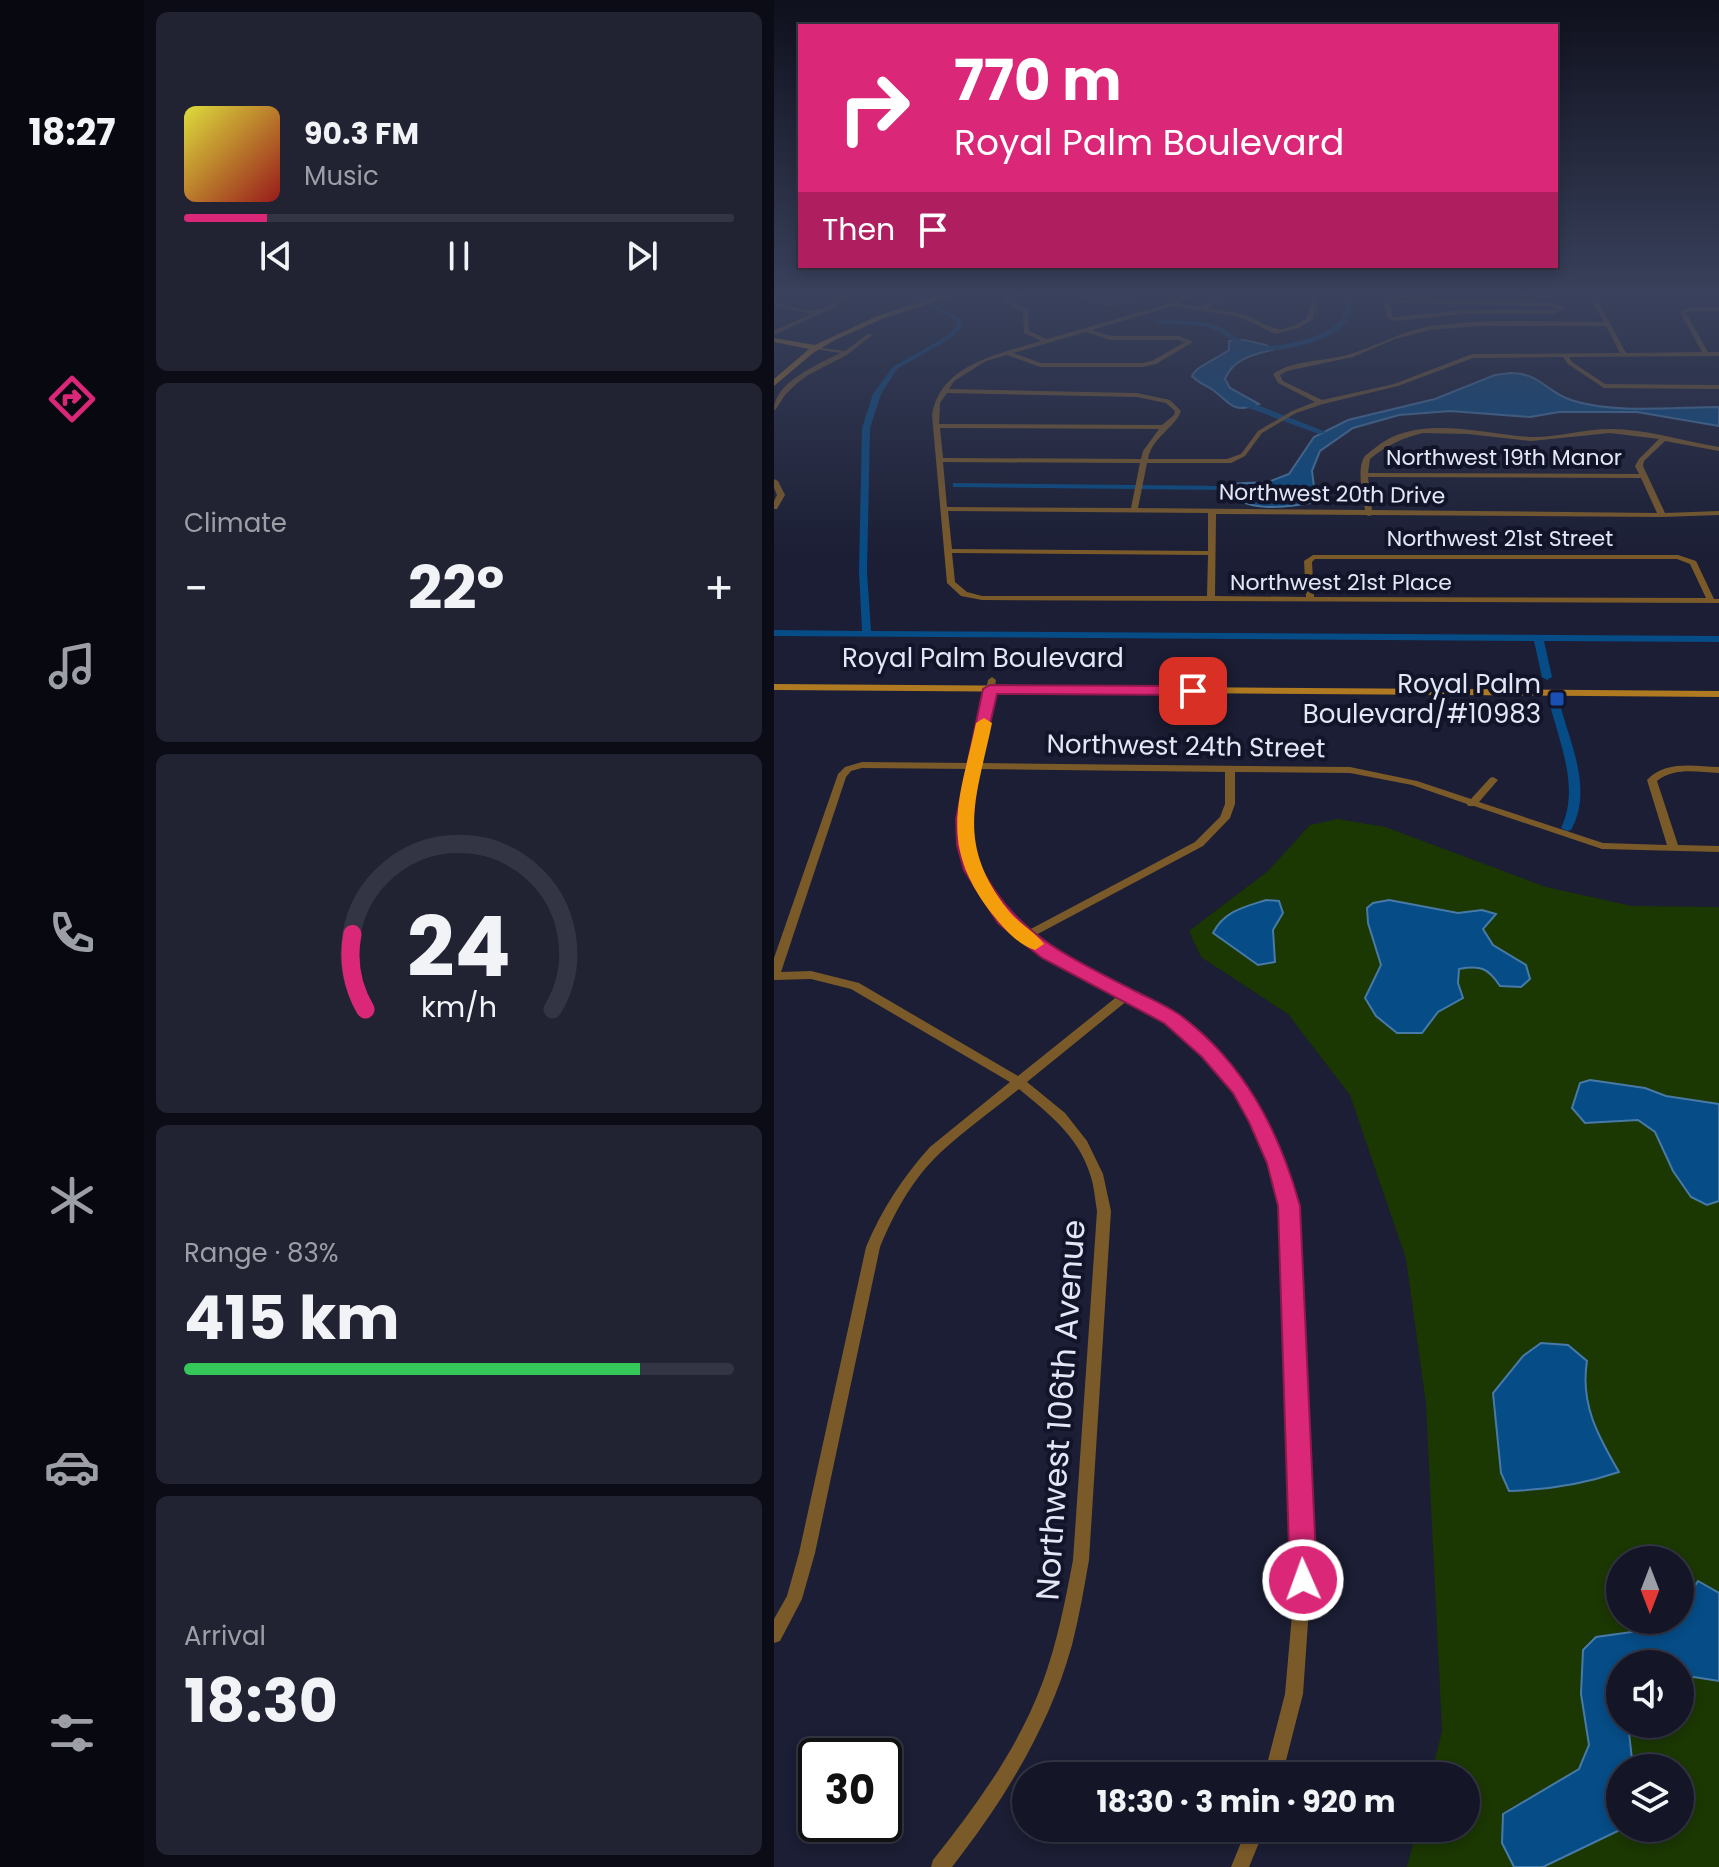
<!DOCTYPE html>
<meta charset="utf-8">
<style>
:root{--surface:#141627;--page:#212333;--text:#f1f3f6;--muted:#9d9fa7;--line:#333544;--accent:#db2777}
body{margin:0;font-family:Poppins,sans-serif;background:var(--page);color:var(--text);height:100vh;display:flex;flex-direction:column;font-size:30px;white-space:nowrap}
*{box-sizing:border-box;margin:0}
p{font-size:26px;color:var(--muted)}
.icon{flex:none;width:44px;height:44px;fill:none;stroke:currentColor;stroke-width:2;stroke-linecap:round;stroke-linejoin:round}
.map{position:relative;flex:1;overflow:hidden}
.details{display:flex;flex-direction:column;gap:12px;padding:12px;background:#0b0c15;width:630px}
.details>*{flex:none}
.hud{position:absolute;left:24px;top:24px;width:760px;height:244px;border-radius:0px;box-shadow:0 4px 12px #0003,0 0 0 2px var(--line);background:#db2777;color:#fff;overflow:hidden}
.needle{width:52px;rotate:180deg}
.buttons{position:absolute;left:832px;top:1546px;display:grid;gap:16px}
.buttons a{display:grid;place-items:center;width:88px;height:88px;border-radius:50%;background:var(--surface);box-shadow:0 4px 12px #0003,0 0 0 2px var(--line);font-size:40px}
.speed{position:absolute;left:24px;top:1738px;display:flex;gap:16px;font-size:40px;font-weight:700;text-align:center}
.speed>*{display:grid;place-content:center;width:104px;height:104px;border-radius:50%;background:var(--surface);box-shadow:0 4px 12px #0003,0 0 0 2px var(--line);line-height:1}
.speed .limit{border:4px solid #111;border-radius:12px;background:#fff;color:#111}
.pin{position:absolute;display:grid;place-items:center;width:68px;height:68px;color:#fff;margin:-34px;border-radius:16px;box-shadow:0 4px 12px #0006}
.me{position:absolute;width:88px;margin:-44px;rotate:358deg;stroke-linejoin:round;filter:drop-shadow(0 0 6px #0008)}
.turn{display:flex;align-items:center;gap:28px;height:168px;padding:0 24px;font-size:36px}
.turn .icon{width:104px;height:104px;stroke-width:2.5}
.turn b{display:block;font-size:56px;line-height:68px}
.then{display:flex;align-items:center;height:76px;padding:0 24px;background:#0003;gap:16px;font-size:30px}
.big{font-size:60px;font-weight:700;line-height:1.1}
.details .widget{flex:1;display:flex;flex-direction:column;justify-content:center;gap:12px;min-width:0;padding:0 28px;border-radius:12px;background:var(--page)}
.details .dial{align-items:center;gap:0}
.dial svg{height:208px;overflow:visible;fill:none;stroke:var(--line);stroke-width:7;stroke-linecap:round;text-anchor:middle}
.dial text{fill:var(--text);stroke:none}
.song{display:flex;align-items:center;gap:24px}
.cover{width:96px;height:96px;border-radius:12px;background:linear-gradient(135deg,hsl(60 70% 55%),hsl(0 70% 35%))}
.played{height:8px;border-radius:4px;background:linear-gradient(90deg,var(--accent) 15%,var(--line) 15%)}
.keys{display:flex;justify-content:space-around;direction:ltr}
.heat{display:flex;justify-content:space-between;align-items:center;font-size:44px;direction:ltr}
.charge{height:12px;border-radius:6px;background:linear-gradient(90deg,#34c759 83%,var(--line) 0)}
.trip{position:absolute;left:238px;top:1762px;width:468px;height:80px;border-radius:40px;background:var(--surface);box-shadow:0 4px 12px #0003,0 0 0 2px var(--line);font-weight:700;line-height:80px;text-align:center}
main{display:flex;flex:1;min-height:0}
.dock{display:flex;flex-direction:column;width:144px;justify-content:space-around;align-items:center;background:#080910;color:var(--muted)}
.dock .icon{width:56px;height:56px}
.dock .active{color:var(--accent)}
.dock b{font-size:36px;color:var(--text)}
.map>svg:first-child{display:block}
.green{fill:#1b3702;fill-rule:evenodd}
.water{fill:#064c86;stroke:#487aa7;stroke-width:2}
.lines{fill:none;stroke-linecap:round;stroke-linejoin:round}
.canal{fill:#064c86;fill-rule:evenodd}
.street{fill:#7b5a29;fill-rule:evenodd}
.secondary{fill:#af7a21;fill-rule:evenodd}
.route{fill:#db2777;stroke:#8e194d;stroke-width:2}
.slow{fill:#f59e0b}
.transit-dot{fill:#1a4fb4;stroke:#12152a;stroke-width:3}
.labels{text-anchor:middle;dominant-baseline:central;stroke-width:8;stroke-linejoin:round;paint-order:stroke}
.far-street-label{font-size:22px;fill:#e3e6f5;stroke:#12152a}
.street-label{font-size:26px;fill:#e3e6f5;stroke:#12152a}
.poi-label{font-size:26px;fill:#e3e6f5;stroke:#12152a;text-anchor:end}
.near-street-label{font-size:32px;fill:#e3e6f5;stroke:#12152a}
</style>
<main>
<nav class="dock">
<b>18:27</b>
<svg class="icon active" aria-label="directions" viewBox="0 0 24 24"><path d="M12 3l9 9-9 9-9-9zM9 14v-3h6M13 9l2 2-2 2"/></svg>
<svg class="icon" aria-label="music" viewBox="0 0 24 24"><path d="M9 18V5l10-2v13"/><circle cx="6" cy="18" r="3"/><circle cx="16" cy="16" r="3"/></svg>
<svg class="icon" aria-label="phone" viewBox="0 0 24 24"><path d="M5 4h4l2 5-3 2q2 4 5 5l2-3 5 2v4C11 20 4 13 5 4z"/></svg>
<svg class="icon" aria-label="climate" viewBox="0 0 24 24"><path d="M12 3v18M4 7l16 10M4 17L20 7"/></svg>
<svg class="icon" aria-label="car" viewBox="0 0 24 24"><path d="M5 17H2v-5l4-1 3-4h7l3 4 3 1v5h-3M9 17h6M6 11h13"/><circle cx="7" cy="17" r="2"/><circle cx="17" cy="17" r="2"/></svg>
<svg class="icon" aria-label="filters" viewBox="0 0 24 24"><path d="M4 7h16M4 17h16"/><circle cx="9" cy="7" r="2"/><circle cx="15" cy="17" r="2"/></svg>
</nav>
<section class="details">
<div class="widget">
<div class="song"><i class="cover"></i><div><b>90.3 FM</b><p>Music</p></div></div>
<div class="played"></div>
<div class="keys"><svg class="icon" aria-label="previous" viewBox="0 0 24 24"><path d="M18 5L8 12l10 7zM5 5v14"/></svg><svg class="icon" aria-label="pause" viewBox="0 0 24 24"><path d="M8 5v14M16 5v14"/></svg><svg class="icon" aria-label="next" viewBox="0 0 24 24"><path d="M6 5l10 7-10 7zM19 5v14"/></svg></div>
</div>
<div class="widget"><p>Climate</p>
<div class="heat"><a>−</a><b class="big">22°</b><a>+</a></div>
</div>
<div class="widget dial"><svg viewBox="0 0 100 80">
<path d="M14 69A42 42 0 1 1 86 69"/>
<path d="M14 69A42 42 0 0 1 9 40" stroke="#db2777"/>
<text x="50" y="56" font-size="32" font-weight="700">24</text>
<text x="50" y="72" font-size="11">km/h</text>
</svg></div>
<div class="widget"><p>Range · 83%</p><b class="big">415 km</b><div class="charge"></div></div>
<div class="widget"><p>Arrival</p><b class="big">18:30</b></div>
</section>
<div class="map">
<svg width="945" height="1867" viewBox="0 0 945 1867">
<rect width="100%" height="100%" fill="#1b1e34"/>
<path class="green" d="M564,819L611,827L772,887L858,906L945,907V1867H633L643,1828H692V1776H657L668,1731L652,1404L632,1259L576,1095L514,1014L427,957L415,931L494,871L536,825ZM846,1560H906V1620H846ZM846,1664H906V1724H846ZM846,1768H906V1828H846Z"/>
<g class="water">
<path d="M470,340L492,345L498,350C478,355 459,359 451,379L456,388L485,404C458,414 458,404 439,390C432,385 424,383 418,376C422,366 445,358 455,350V341Z"/>
<path d="M736,373C766,373 771,391 797,400C839,414 900,407 945,407V426L863,412H785L756,417L676,411L625,415L579,428L546,451L538,471L542,502C516,507 462,516 453,484L494,482L515,474L540,437L574,420L661,399L721,375Z"/>
<path d="M492,900L505,901L509,913L499,930L501,962L484,965L439,933C450,911 470,907 492,900Z"/>
<path d="M615,900L684,913L708,910L722,914L709,929L719,945L752,965L756,979L747,987L726,986C714,968 707,965 685,969L684,983L689,998L664,1012L648,1033H623L602,1016L591,998L607,965L594,923L593,908L599,903Z"/>
<path d="M816,1080L871,1088L892,1096L945,1104V1201L933,1205L917,1197L899,1171L881,1132L864,1120L811,1123L798,1108L806,1083Z"/>
<path d="M767,1343L794,1345L813,1361C806,1404 824,1436 845,1472C810,1484 772,1490 735,1491L727,1473L719,1393L749,1356Z"/>
<path d="M924,1581L945,1593V1681L920,1677L906,1681V1664H846V1724H854L859,1768H846V1828H850L769,1867H740L728,1843L729,1814L805,1769L815,1745L807,1694L809,1650L822,1637L879,1629L897,1620H906V1608Z"/>
</g>
<g class="lines">
<g class="canal">
<path d="M138,295H145L187,319L188,327L177,338L123,369L107,394L96,428L93,572L97,631L945,636V642L770,641L778,677L773,680L768,677L760,641L0,636V630L88,631L85,572L88,428L99,394L119,367L173,336L182,327V321Z"/>
<path d="M573,295H579C577,305 577,317 570,325C553,343 498,355 475,349C462,346 454,335 442,330C425,323 404,325 386,324L383,322L386,320C406,321 429,319 448,328C459,333 467,344 480,346C501,349 555,338 567,319C571,312 572,303 573,295Z"/>
<path d="M472,403H478L552,432L545,434L472,407Z"/>
<path d="M179,483L454,486L458,488L454,490L182,487H179Z"/>
<path d="M781,702L786,705C797,745 819,791 797,830L793,831L787,828C806,789 786,744 776,705Z"/>
</g>
<g class="street">
<path d="M65,295H71L63,306L0,335V331L37,314L0,306V302C25,308 48,320 65,295Z"/>
<path d="M302,295C314,295 323,302 335,303C346,304 361,295 374,295L335,307Z"/>
<path d="M410,295H417L404,303L428,307L449,295H456L434,308C447,311 461,311 473,316C502,328 503,337 533,318L539,295H545L539,319L525,328L501,334L466,317L399,306L318,330L337,336H405L419,342L382,364L368,367H266L233,355L212,361L180,381L175,389L363,393L396,400L407,411C401,428 378,437 374,459H453L467,454L484,431L518,411L541,402L504,383L499,374C520,359 551,362 576,354C603,346 628,331 657,326C714,318 773,322 830,322L815,295H821L852,353L928,352L906,312L916,307H945V311H917L912,313L934,352H945V356L795,357L798,362L831,384L945,385V389L830,388L794,364L789,357L699,358L624,386L549,404L522,413L488,433L471,456L457,463H373L364,508L591,510C589,496 582,468 591,456C594,453 597,451 601,448C643,413 707,434 756,437C783,438 809,429 836,429C872,429 909,441 945,447V451L891,441L870,461L869,466L891,513L945,511V515L888,517L598,515L595,516L592,515L442,514L441,596L532,597L530,561L539,555H904L922,561L940,599H945V603L208,600L187,596L173,583L158,415C166,364 225,354 267,341L250,333L249,312L229,301V299H233L254,310L255,331L273,339L397,303ZM706,326H832L846,353L698,354L620,384L548,400L509,381L506,375L513,371L579,357L621,339L656,330ZM312,332L336,340H404L411,342L378,361L368,363H267L239,353ZM173,393L363,397L392,403L401,411L400,415L388,425L165,424L166,403ZM166,428L385,429L369,451L367,459L169,458ZM649,433L694,434L757,441L836,433L885,439L865,459L861,466L865,474L594,473L596,459C613,445 628,438 649,433ZM169,462L366,463L357,508L173,507ZM594,477L867,478L883,513L598,510ZM174,511L434,513V551L178,549ZM178,553L434,555L433,596H208L193,592L181,582ZM541,559H903L916,564L932,598L540,597L538,562Z"/>
<path d="M620,299L777,302L791,309L779,314H689L621,321L613,318L610,304ZM621,303L776,306L783,309L778,310H689L621,317H619L616,305Z"/>
<path d="M95,333L98,335L97,336L73,355L34,375L22,384L11,395L2,409L0,410C0,382 45,364 66,353L41,349V347L71,351Z"/>
<path d="M0,479L4,481L11,495L3,509H0V501L3,495L0,488Z"/>
<path d="M218,677L222,680L207,763L576,767L643,781L697,799L716,778L719,777L724,780L705,802L829,843L893,845L873,780C891,760 921,766 945,767V773C924,772 900,767 883,781L904,845L945,846V852L828,849L700,806H694L693,804L638,785L576,773L461,772V804L456,818L429,846L260,936C301,967 350,984 394,1010C462,1053 499,1132 522,1206L537,1580L529,1694L508,1776H490L511,1694L521,1580L508,1206C487,1133 453,1060 387,1017C376,1010 365,1005 354,1000L253,1082L291,1113L313,1141L329,1174L337,1211L315,1560C310,1589 305,1617 298,1645C275,1728 230,1800 178,1867H157L159,1860C202,1806 243,1750 268,1684C283,1644 291,1602 299,1560L323,1211C321,1199 320,1185 316,1174C304,1136 274,1113 245,1089C219,1110 191,1130 167,1152C139,1178 120,1213 106,1247L41,1553L28,1599L6,1641L0,1643V1619L13,1596L25,1553L92,1247C108,1209 129,1177 156,1147L236,1082L77,989L37,979L0,980V958L64,774L71,767L88,762L197,763L214,680ZM88,768L196,769C192,789 186,810 186,830C185,873 215,909 245,936L246,940H251L280,960L345,995L244,1076L85,983L37,971L7,972L72,777L77,771ZM206,769L451,772V804L446,817L421,842L253,931C224,905 195,872 196,831C196,810 202,789 206,769Z"/>
<path d="M473,1828H491L475,1867H457Z"/>
</g>
<g class="secondary">
<path d="M169,295H181L108,319L61,340L39,353L0,386V379L35,349L0,342V338L41,345L103,316Z"/>
<path d="M0,684L945,691V697L0,690Z"/>
</g>
</g>
<linearGradient id="sky" x2="0" y2="1"><stop stop-color="#0f101d"/><stop offset="0.53" stop-color="#39415c"/><stop offset="1" stop-color="#39415c" stop-opacity="0"/></linearGradient>
<rect width="945" height="556" fill="url(#sky)"/>
<path class="route" d="M216,685L419,686L426,691L419,695L223,694C214,736 194,801 200,843C202,862 211,876 222,892C256,942 311,965 363,992C377,999 393,1006 406,1015C470,1063 505,1130 526,1206L543,1580L539,1589L529,1593L520,1589L516,1580L504,1206L493,1163L475,1122L459,1093L428,1057L390,1023L268,958L224,923L190,870L183,845L182,819L209,689Z"/>
<path class="slow" d="M210,718L218,723C202,800 181,842 234,910C244,923 260,931 270,944L261,950C243,945 226,924 215,910C164,841 186,799 202,723Z"/>
<rect class="transit-dot" x="775" y="691" width="16" height="16" rx="4"/>
<g class="labels">
<g class="far-street-label">
<text x="730" y="457">Northwest 19th Manor</text>
<text transform="translate(558 494) rotate(1)">Northwest 20th Drive</text>
<text x="726" y="538">Northwest 21st Street</text>
<text x="567" y="582">Northwest 21st Place</text>
</g>
<g class="street-label">
<text x="209" y="658">Royal Palm Boulevard</text>
<text transform="translate(412 746) rotate(1)">Northwest 24th Street</text>
</g>
<g class="poi-label">
<text x="767" y="684">Royal Palm<tspan x="767" dy="30">Boulevard/#10983</tspan></text>
</g>
<g class="near-street-label">
<text transform="translate(286 1410) rotate(-86)">Northwest 106th Avenue</text>
</g>
</g>
</svg>
<div class="buttons">
<a><svg class="needle" viewBox="-14 -14 28 28"><path d="M0-13l5 13h-10z" fill="#e53935"/><path d="M0 13l5-13h-10z" fill="#9d9fa7"/></svg></a>
<a><svg class="icon" aria-label="sound" viewBox="0 0 24 24"><path d="M4 9h4l5-4v14l-5-4H4zM17 9q2 3 0 6"/></svg></a>
<a><svg class="icon" aria-label="layers" viewBox="0 0 24 24"><path d="M12 4l9 5-9 5-9-5zM3 14l9 5 9-5"/></svg></a>
</div>
<div class="speed"><div class="limit">30</div></div>
<div class="pin" style="left:419px;top:691px;background:#d93025"><svg class="icon" aria-label="arrive" viewBox="0 0 24 24"><path d="M6 21V4h12l-3 4 3 4H6"/></svg></div>
<svg class="me" style="left:529px;top:1580px" viewBox="-20 -20 40 40"><circle r="17" fill="#db2777" stroke="#fff" stroke-width="3"/><path d="M0-11L8 9 0 5-8 9z" fill="#fff"/></svg>
<div class="trip">18:30 · 3 min · 920 m</div>
<div class="hud">
<div class="turn"><svg class="icon" aria-label="right" viewBox="0 0 24 24"><path d="M7 20v-9h11M14 6l5 5-5 5"/></svg><div><b>770 m</b>Royal Palm Boulevard</div></div>
<div class="then">Then<svg class="icon" aria-label="arrive" viewBox="0 0 24 24"><path d="M6 21V4h12l-3 4 3 4H6"/></svg></div>
</div>
</div>
</main>
